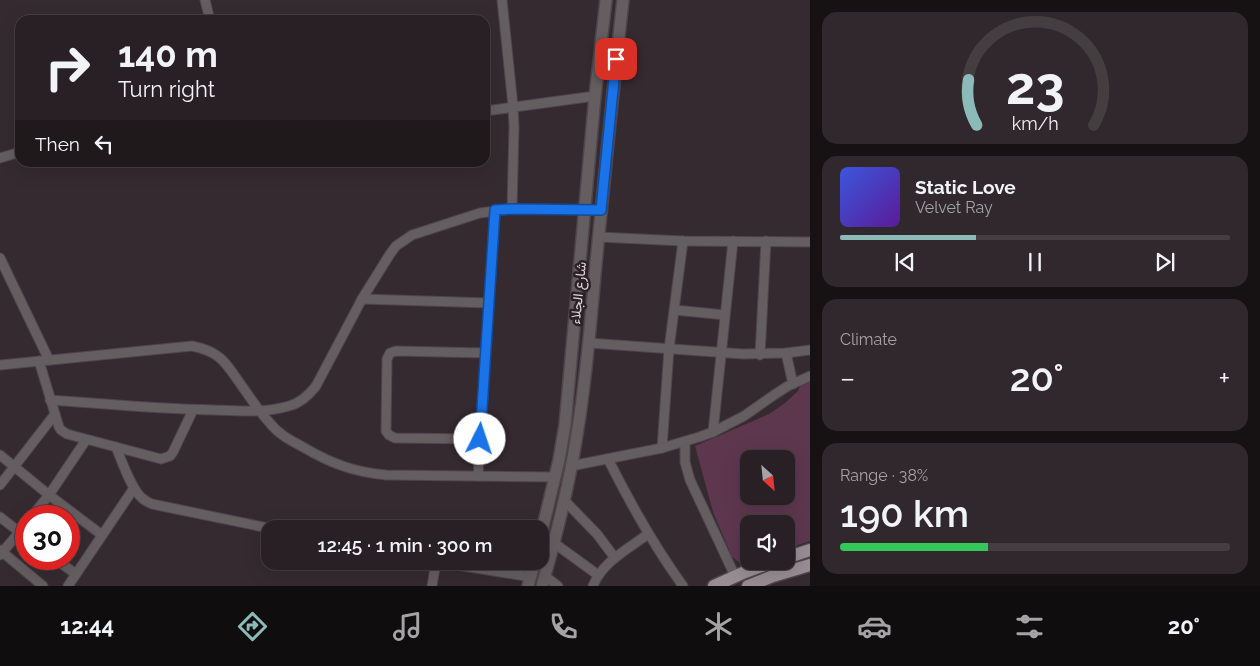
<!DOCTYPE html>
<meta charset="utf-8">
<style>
:root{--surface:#282024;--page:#30282c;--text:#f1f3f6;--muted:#a5a3a6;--line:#443e41;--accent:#8bbbb9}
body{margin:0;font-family:Raleway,Vazirmatn,sans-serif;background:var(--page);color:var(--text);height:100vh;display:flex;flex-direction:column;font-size:19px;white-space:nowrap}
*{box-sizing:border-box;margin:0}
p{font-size:16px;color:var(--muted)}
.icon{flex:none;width:28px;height:28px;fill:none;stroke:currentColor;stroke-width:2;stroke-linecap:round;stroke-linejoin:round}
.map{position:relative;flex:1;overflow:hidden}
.side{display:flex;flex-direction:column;gap:12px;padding:12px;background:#161214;width:450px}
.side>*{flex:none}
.banner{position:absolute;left:15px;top:15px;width:475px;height:152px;border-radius:15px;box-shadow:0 5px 20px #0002,0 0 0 1px var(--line);background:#282024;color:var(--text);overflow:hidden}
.needle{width:32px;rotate:153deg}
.tools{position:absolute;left:740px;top:450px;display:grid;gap:10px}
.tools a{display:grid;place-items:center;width:55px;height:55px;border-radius:10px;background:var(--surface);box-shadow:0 5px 20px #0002,0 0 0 1px var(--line);font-size:25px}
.speed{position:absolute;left:15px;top:505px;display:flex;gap:10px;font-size:25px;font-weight:700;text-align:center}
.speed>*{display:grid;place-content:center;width:65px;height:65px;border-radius:50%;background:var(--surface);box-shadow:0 5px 20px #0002,0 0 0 1px var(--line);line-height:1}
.speed .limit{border:8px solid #d22;background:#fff;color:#111}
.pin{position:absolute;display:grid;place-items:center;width:42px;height:42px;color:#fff;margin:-21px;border-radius:10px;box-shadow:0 2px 8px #0006}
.me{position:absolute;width:55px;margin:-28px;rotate:4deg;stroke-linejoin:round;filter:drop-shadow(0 0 4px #0008)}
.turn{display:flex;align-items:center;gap:18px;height:105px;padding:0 20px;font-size:22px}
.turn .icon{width:65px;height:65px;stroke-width:2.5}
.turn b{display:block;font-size:35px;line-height:42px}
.then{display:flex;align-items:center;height:48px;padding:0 20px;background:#0003;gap:10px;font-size:19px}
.big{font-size:38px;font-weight:600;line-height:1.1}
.side .card{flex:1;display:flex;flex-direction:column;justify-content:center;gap:8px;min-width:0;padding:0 18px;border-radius:15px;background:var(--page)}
.side .dial{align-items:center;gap:0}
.dial svg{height:130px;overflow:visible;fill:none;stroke:var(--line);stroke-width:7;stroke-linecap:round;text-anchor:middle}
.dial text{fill:var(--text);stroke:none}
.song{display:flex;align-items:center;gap:15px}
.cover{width:60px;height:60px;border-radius:8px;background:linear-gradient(135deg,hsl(230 70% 55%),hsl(270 70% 35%))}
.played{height:5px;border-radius:2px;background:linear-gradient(90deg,var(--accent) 35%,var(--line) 35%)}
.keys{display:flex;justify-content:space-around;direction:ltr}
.heat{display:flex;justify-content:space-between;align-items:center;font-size:28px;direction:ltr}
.charge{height:8px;border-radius:4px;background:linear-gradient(90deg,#34c759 38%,var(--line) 0)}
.trip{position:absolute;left:261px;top:520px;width:288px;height:50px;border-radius:15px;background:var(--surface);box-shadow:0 5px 20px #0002,0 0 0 1px var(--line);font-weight:600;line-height:50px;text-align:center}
.tabs{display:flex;height:80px;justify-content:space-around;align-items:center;background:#100d0e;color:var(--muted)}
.tabs .icon{width:35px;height:35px}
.tabs .selected{color:var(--accent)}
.tabs b{font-size:22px;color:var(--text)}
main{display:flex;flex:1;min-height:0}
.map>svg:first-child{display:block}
.green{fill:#5d374e;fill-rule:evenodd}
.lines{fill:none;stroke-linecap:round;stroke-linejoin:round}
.minor-casing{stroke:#50454b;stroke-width:11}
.tertiary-casing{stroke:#50454b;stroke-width:14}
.primary-casing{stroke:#50454b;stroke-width:15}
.minor{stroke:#645e61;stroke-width:9}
.tertiary{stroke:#645e61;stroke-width:11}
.primary{stroke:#988d93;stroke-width:12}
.route-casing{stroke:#114b97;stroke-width:12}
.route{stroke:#1a73e8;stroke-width:9}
.labels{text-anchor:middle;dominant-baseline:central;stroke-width:5;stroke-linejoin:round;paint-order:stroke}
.street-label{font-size:14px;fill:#ddd5d9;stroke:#2b2026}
</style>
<main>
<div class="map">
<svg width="810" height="586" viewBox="0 0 810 586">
<rect width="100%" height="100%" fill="#352a30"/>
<path class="green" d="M810,378V541L786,549V524H749V561H753L743,565L732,557L713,512L695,446L769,414L785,403L798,391L801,384ZM749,459H786V496H749Z"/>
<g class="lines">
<g class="minor-casing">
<g id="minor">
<path d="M205,0L210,20"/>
<path d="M502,0L513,106L514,127L512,209"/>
<path d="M485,111L595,96"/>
<path d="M0,158L20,152"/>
<path d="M599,237L683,241L810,242"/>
<path d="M0,258L49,360"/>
<path d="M362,299L489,303"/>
<path d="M675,310L725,315"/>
<path d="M589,343L743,354L786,353L810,350"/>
<path d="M786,353L793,384"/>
<path d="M760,355L766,241"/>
<path d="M39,361L59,427L61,430L67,434L161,459L170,456L173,452L193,410"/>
<path d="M0,365L192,346C202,348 212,351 220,358C227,364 232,372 237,379C247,393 257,409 269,422C278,434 290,440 303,447C330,463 353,472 386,475L555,477"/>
<path d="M50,400C105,404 159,409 214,410C239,411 265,413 289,406C301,403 309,395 316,386L362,299L390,254L396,246L412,235L480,213L495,211L512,209L601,210"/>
<path d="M713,432L733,241"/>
<path d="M480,439L395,438L389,435L386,431L387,359L390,353L396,351L486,353"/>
<path d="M685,442V462L690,480L735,576"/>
<path d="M116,447C122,461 131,489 142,498C145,501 148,502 152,504L273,529"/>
<path d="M662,448L669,349L683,241"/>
<path d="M0,455L49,495L102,535"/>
<path d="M608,459C630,503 654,546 683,586"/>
<path d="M571,466L662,448L699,437L713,432L744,416L774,395L788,386L810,376"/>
<path d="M478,476L495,211"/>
<path d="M0,485L55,414"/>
<path d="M564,500L597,534L615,558"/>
<path d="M32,516L49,495L86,440"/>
<path d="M0,517L26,537"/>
<path d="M554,543L598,575"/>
<path d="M0,550L43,586"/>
<path d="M0,555L26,524"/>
<path d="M55,559L76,574"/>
<path d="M432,561L531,577"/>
<path d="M545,576L558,586"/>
<path d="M68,586L134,488"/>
<path d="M432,586L436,562"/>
<path d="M593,586C602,562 628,549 648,534"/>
</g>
</g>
<g class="tertiary-casing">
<g id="tertiary">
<path d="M540,539L559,460L565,425L595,96L606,0"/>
<path d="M528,586L535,561"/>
<path d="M542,586C557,534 570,481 578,428C587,373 591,318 596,263C605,175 613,87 623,0"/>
</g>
</g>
<g class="primary-casing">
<g id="primary">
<path d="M786,558L810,550"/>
<path d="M714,586L745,572L775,561"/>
<path d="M748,586L773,576L810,565"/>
</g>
</g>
<use href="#minor" class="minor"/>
<use href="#tertiary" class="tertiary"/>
<use href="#primary" class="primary"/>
</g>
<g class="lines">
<g class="route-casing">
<path id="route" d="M480,439L495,210L512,209L601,210L616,59"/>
</g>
<use href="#route" class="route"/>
</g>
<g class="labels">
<g class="street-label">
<text transform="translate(578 293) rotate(-84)">شارع الجلاء</text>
</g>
</g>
</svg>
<div class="tools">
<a><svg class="needle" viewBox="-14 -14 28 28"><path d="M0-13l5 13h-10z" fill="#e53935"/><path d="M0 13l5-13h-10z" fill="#a5a3a6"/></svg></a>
<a><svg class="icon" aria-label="sound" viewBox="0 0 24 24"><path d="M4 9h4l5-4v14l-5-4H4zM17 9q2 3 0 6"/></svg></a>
</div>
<div class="speed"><div class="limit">30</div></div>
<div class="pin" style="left:616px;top:59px;background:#d93025"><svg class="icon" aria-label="arrive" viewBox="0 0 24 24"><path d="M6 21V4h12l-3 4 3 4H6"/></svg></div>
<svg class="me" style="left:480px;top:439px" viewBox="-20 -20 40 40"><circle r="19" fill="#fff"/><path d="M0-13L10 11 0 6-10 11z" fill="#1a73e8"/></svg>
<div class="trip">12:45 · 1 min · 300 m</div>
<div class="banner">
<div class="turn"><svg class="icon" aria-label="right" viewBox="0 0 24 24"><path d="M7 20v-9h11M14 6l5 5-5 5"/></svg><div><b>140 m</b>Turn right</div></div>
<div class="then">Then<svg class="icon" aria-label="left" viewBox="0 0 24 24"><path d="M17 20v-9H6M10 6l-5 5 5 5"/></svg></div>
</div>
</div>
<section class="side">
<div class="card dial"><svg viewBox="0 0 100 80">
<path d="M14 69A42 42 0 1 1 86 69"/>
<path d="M14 69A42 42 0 0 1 9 41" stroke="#8bbbb9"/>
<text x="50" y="56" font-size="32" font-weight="700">23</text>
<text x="50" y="72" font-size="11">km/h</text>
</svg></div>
<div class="card">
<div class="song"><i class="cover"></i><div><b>Static Love</b><p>Velvet Ray</p></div></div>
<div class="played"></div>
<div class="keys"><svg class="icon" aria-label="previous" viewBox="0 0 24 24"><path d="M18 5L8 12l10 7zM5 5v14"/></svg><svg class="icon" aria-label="pause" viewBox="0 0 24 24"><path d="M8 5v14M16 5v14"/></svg><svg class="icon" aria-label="next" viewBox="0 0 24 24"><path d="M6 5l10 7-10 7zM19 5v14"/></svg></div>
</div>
<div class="card"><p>Climate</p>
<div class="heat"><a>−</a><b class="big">20°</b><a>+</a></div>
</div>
<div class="card"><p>Range · 38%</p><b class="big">190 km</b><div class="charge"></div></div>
</section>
</main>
<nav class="tabs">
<b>12:44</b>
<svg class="icon selected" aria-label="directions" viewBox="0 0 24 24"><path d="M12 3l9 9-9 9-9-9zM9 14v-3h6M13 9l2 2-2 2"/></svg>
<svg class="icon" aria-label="music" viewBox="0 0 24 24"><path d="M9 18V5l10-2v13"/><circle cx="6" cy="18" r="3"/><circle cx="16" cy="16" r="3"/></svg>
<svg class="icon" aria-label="phone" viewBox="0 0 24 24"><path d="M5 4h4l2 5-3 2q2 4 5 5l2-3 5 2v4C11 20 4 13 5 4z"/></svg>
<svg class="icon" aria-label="climate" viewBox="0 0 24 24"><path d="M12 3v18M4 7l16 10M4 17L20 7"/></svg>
<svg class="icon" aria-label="car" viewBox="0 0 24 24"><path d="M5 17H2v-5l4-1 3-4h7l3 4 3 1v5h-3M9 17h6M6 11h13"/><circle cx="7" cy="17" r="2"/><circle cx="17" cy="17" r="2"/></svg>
<svg class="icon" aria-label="filters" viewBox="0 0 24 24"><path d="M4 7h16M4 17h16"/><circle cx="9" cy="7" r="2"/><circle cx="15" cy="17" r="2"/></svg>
<b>20°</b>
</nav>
